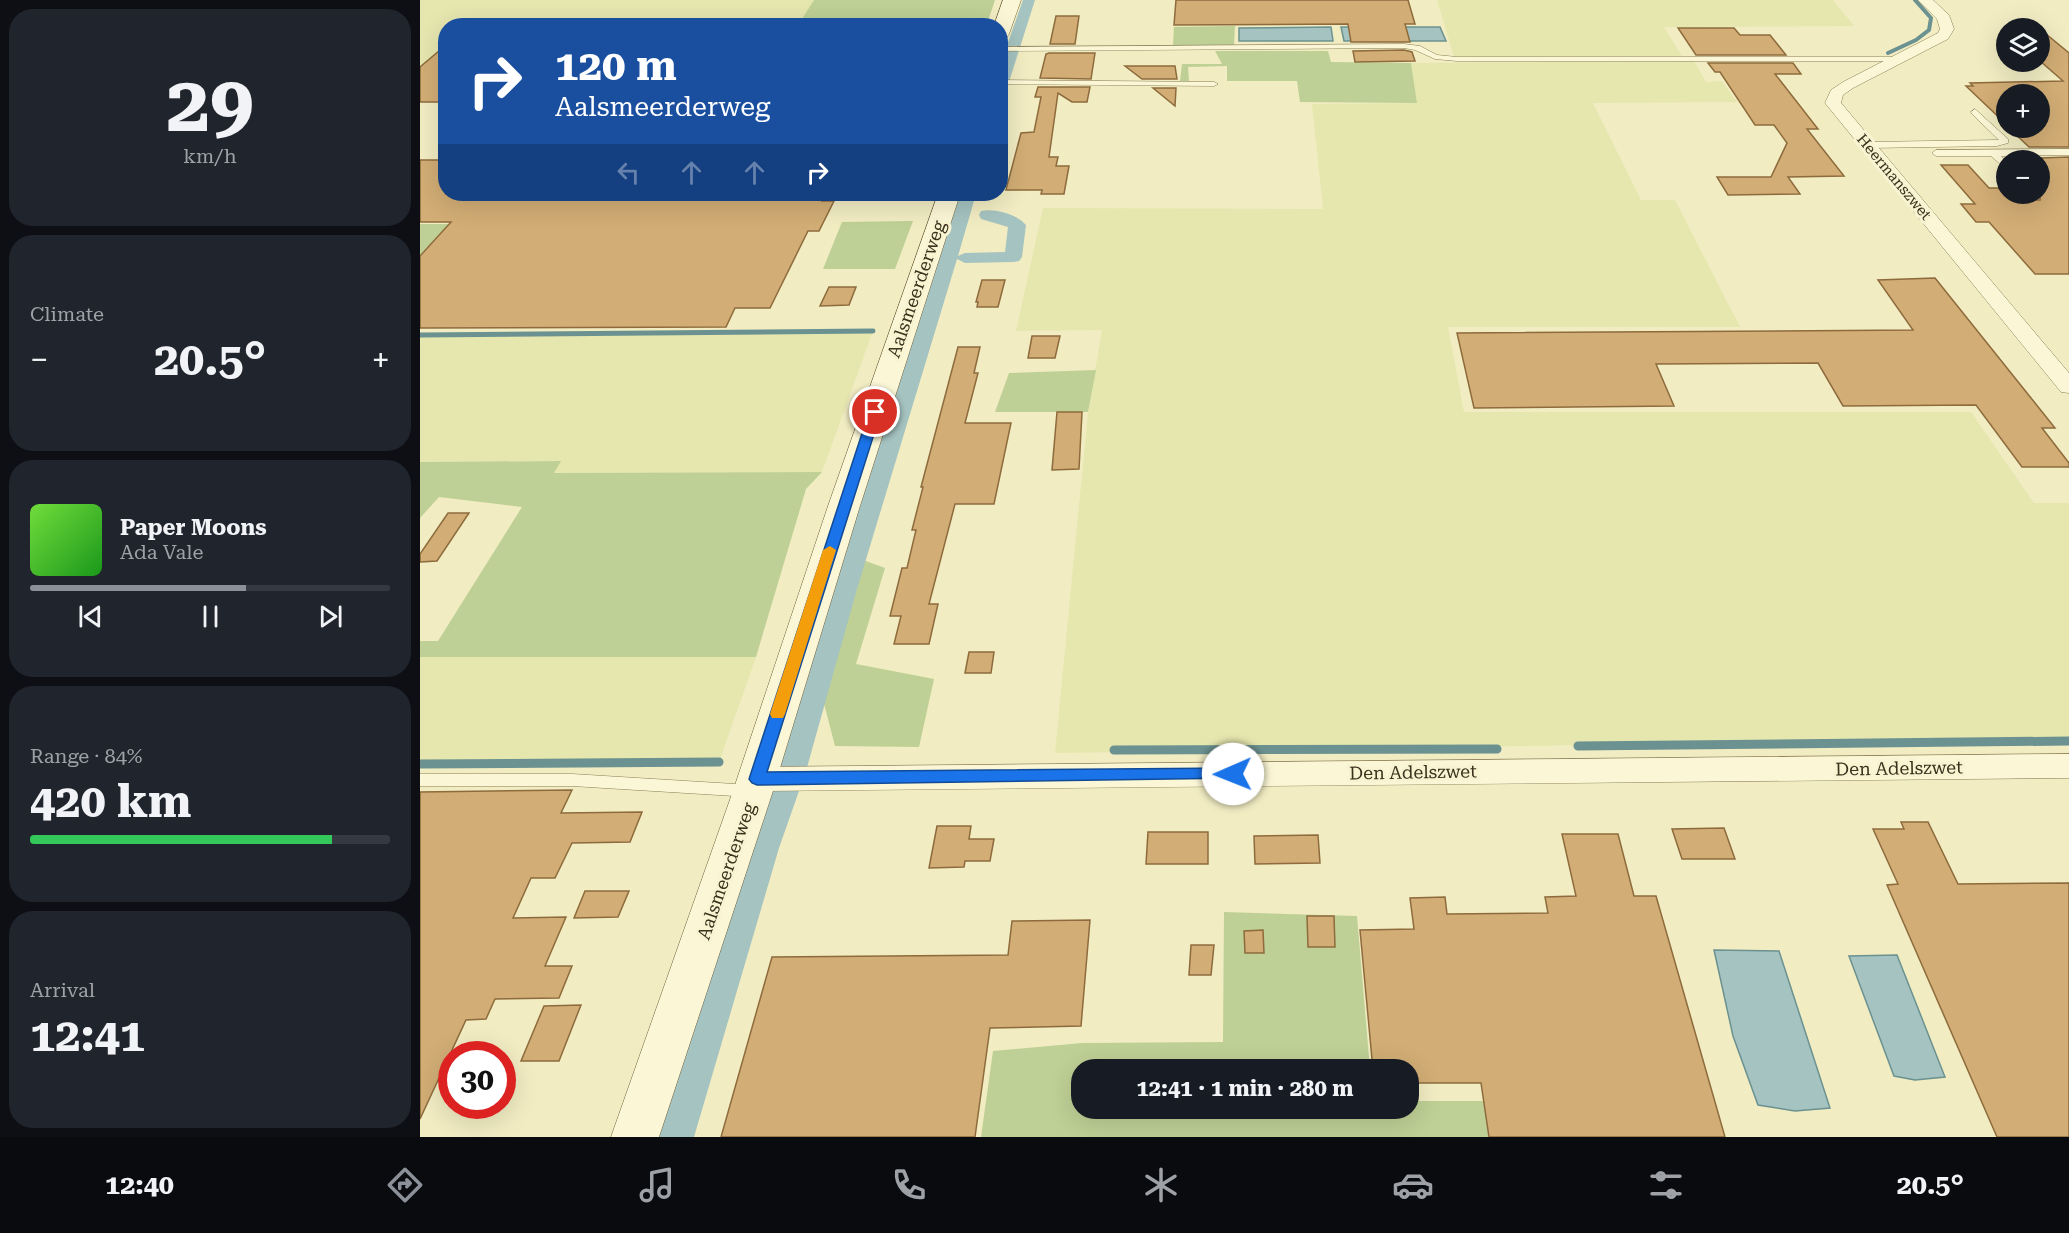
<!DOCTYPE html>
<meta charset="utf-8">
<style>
:root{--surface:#171b24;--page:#20242c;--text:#f1f3f6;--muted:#9ea1a6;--line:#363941;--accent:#8c9099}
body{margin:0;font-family:"Roboto Serif",serif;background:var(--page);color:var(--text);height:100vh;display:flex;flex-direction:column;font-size:22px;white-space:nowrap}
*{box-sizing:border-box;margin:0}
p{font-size:20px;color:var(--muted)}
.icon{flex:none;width:33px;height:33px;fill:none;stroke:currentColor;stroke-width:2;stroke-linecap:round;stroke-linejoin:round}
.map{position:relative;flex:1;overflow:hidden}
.drawer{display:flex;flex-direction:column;gap:9px;padding:9px;background:#0d0f14;width:420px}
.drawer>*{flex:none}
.guide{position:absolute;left:18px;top:18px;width:570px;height:183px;border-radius:24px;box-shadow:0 6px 24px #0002;background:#1a4fa0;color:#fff;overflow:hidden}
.fabs{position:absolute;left:1576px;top:18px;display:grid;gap:12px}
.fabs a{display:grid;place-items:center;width:54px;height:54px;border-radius:50%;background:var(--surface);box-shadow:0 6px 24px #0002;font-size:30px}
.speed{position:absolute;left:18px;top:1041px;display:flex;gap:12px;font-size:30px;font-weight:700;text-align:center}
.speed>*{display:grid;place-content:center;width:78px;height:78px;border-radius:50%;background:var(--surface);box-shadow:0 6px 24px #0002;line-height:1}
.speed .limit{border:9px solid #d22;background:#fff;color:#111}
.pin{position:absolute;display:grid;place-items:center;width:51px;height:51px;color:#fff;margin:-26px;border:3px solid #fff;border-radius:50%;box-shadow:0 2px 6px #0007}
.me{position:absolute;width:66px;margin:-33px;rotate:269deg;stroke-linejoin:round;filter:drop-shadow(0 0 4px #0008)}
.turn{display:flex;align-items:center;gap:21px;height:126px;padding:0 18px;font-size:27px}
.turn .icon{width:78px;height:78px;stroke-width:2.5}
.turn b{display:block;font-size:42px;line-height:51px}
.lanes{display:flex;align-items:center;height:57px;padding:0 18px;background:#0003;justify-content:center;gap:30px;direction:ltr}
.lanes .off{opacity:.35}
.big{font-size:45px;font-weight:700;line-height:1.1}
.drawer .tile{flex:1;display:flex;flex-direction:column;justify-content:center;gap:9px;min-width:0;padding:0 21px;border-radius:24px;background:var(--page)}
.drawer .dial{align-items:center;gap:0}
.dial b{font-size:78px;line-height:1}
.song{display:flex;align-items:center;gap:18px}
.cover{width:72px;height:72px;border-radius:9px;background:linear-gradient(135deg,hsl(100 70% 55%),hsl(120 70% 35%))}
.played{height:6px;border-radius:3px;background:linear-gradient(90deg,var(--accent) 60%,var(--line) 60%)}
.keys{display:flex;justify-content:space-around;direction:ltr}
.heat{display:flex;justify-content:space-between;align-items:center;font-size:33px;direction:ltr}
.charge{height:9px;border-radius:4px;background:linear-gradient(90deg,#34c759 84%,var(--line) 0)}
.trip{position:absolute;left:651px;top:1059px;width:348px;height:60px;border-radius:24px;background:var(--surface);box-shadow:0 6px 24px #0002;font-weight:700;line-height:60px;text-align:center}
.menu{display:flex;height:96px;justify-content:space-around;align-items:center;background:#090b0e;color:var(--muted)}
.menu .icon{width:42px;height:42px}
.menu .current{color:var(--accent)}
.menu b{font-size:27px;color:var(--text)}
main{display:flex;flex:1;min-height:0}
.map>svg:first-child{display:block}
.farmland{fill:#e6e7af}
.green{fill:#bed095}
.water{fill:#a5c3c0;stroke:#6b9290;stroke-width:1.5}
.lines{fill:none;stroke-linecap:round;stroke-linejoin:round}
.stream-far2{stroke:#6b9290;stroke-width:4}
.stream-far1{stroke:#6b9290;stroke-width:5}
.stream{stroke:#6b9290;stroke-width:9}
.canal{fill:#a5c3c0;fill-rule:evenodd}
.building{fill:#d2ad75;stroke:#8d6b3c;stroke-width:1.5}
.lane-casing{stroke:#8c7e58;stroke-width:1}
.street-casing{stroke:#8c7e58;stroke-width:1}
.secondary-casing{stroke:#6e5e3b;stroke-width:1}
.lane{fill:#fbf7d6;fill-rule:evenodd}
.street{fill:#fbf7d6;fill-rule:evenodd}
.secondary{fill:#fbf7d6;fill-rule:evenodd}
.route{fill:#1a73e8;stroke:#114b97;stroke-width:1.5}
.slow{fill:#f59e0b}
.labels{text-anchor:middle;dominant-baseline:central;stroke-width:6;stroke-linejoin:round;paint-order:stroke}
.far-street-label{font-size:15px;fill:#3b311d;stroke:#f8f4d2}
.street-label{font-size:18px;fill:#3b311d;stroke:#f8f4d2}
</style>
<main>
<section class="drawer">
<div class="tile dial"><b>29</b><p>km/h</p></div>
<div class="tile"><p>Climate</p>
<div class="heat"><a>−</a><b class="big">20.5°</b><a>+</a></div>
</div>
<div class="tile">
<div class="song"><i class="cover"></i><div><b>Paper Moons</b><p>Ada Vale</p></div></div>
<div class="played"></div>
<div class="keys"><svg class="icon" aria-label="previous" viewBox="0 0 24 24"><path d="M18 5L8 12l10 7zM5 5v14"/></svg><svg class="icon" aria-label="pause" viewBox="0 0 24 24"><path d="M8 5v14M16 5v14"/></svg><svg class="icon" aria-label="next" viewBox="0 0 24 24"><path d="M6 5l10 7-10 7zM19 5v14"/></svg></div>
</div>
<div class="tile"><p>Range · 84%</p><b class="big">420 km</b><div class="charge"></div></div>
<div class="tile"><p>Arrival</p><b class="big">12:41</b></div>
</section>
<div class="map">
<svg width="1649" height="1137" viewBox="0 0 1649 1137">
<rect width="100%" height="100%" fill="#f1ecc2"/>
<g class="farmland">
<path d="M0,0H394L378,25L26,26L25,49L0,72Z"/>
<path d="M1017,0H1413L1434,26L1244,27L1262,56L1034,57Z"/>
<path d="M1274,61L1286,82L1302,81L1317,102L1173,103L1221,200H1255L1320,327H1028L1044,412H1551L1614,503H1649V738L635,753L668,413L682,330L596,331L623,208L903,209L892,104L997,103L991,63Z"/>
<path d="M453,331L402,472L134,473L140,461L0,462V333Z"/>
<path d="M0,657H336L299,762L0,763Z"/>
</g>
<g class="green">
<path d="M394,0H575L568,21L474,22L469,26L378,25Z"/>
<path d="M815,26L814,45H753L754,27Z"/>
<path d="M795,51H908L911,62L991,63L997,103L880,102L877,81H807V66L768,67L769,81H760L762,64H802Z"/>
<path d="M493,221L475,269H403L422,222Z"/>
<path d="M0,224H32L0,258Z"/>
<path d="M676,370L668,412H575L589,373Z"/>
<path d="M141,461L134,473L402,472L386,489L336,657H0V641H18L102,507L19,497L0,518V462Z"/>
<path d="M443,560L465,568L436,664L514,679L499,747L415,746L401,692Z"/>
<path d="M804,912L937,916L950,1069L662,1070V1108H988L989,1101H1064L1069,1137H561L573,1051L662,1043L803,1042Z"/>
</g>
<g class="water">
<path d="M911,27L913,41H819V28Z"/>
<path d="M921,27H1020L1026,41H924Z"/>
<path d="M1294,950L1359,951L1410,1108L1375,1111L1338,1105L1313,1036Z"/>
<path d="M1477,955L1525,1077L1495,1080L1474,1076L1429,956Z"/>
</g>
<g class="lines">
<path class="stream-far2" d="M1468,53L1496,40L1509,30L1511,18L1495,0"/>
<path class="stream-far1" d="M0,335L453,331"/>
<g class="stream">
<path d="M1158,746L1649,741"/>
<path d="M694,750L1077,749"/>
<path d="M0,764L299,762"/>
</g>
<g class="canal">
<path d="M603,0H615L587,88L580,92V65Z"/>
<path d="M540,194H556L538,256L545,253L585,252L588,227L561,219L559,215L561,211C574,208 597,214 606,225L602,257L599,261L593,262L545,263L537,259L437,589L386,771L359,848L274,1137H238L329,848L358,771L413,589Z"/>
</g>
</g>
<g class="building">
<path d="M756,0H988L995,24H985L990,42H931L928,24L754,25Z"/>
<path d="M636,16H659L655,44H630Z"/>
<path d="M1258,28H1314L1320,35H1350L1366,55H1276Z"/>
<path d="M1620,29L1649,53V147H1609L1589,128H1620V94H1587V125L1546,86H1553L1550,83L1643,81L1620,61Z"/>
<path d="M26,45V102H0V67Z"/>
<path d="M984,50L992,52L995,61L935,62L933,51Z"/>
<path d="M629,53H675L671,79L620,78L626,54Z"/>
<path d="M1288,63H1373L1381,74H1355L1398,129H1387L1424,176L1368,177L1380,194L1308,195L1297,177H1351L1367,143L1354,125H1335L1300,72H1295Z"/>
<path d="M705,66H755L757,79H722Z"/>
<path d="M618,87H670L667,102H652L638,93L629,157H638L636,166H649L644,194H621L622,190H586L601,133L614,132L621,97H615Z"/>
<path d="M733,88H756L755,106Z"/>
<path d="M1649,157V274H1615L1569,222H1556L1541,204H1555L1521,165H1548L1569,188H1578L1590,200H1620V158Z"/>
<path d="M0,160H26V194H406L402,201H414L399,231H388L350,308H315L306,327L0,328V256L31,222H0Z"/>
<path d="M1515,278L1635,428H1622L1649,463V467H1602L1556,405L1423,406L1398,363L1236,364L1254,406L1054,408L1037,333L1493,330L1458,280Z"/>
<path d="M562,280H585L578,307H557L558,302H556Z"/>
<path d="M409,287H436L429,305L400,306Z"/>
<path d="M612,336H640L635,358H608Z"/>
<path d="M538,347H560L554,373H558L545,423H591L574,504H535L509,604H518L509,644H474L481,616H470L482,568H487L496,530H492L503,487H501Z"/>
<path d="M637,412H662L659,469L632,470Z"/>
<path d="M28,513H49L17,561L0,562V554Z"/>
<path d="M549,652H574L571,673H545Z"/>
<path d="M152,790L141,813L222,812L210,842L152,843L135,878H111L93,918L146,917L125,966H152L139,998L75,999L66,1019L46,1020L0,1119V792Z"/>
<path d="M1481,822H1508L1538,884L1649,883V1137H1577L1467,885L1478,884L1453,829H1484Z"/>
<path d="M517,826H551L549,839H574L570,861H545L544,867L509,868Z"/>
<path d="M1304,828L1315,859H1262L1252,829Z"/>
<path d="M728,832H788V864H726Z"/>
<path d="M1142,834H1198L1214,896H1236L1305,1137H1069L1061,1083H988V1070H953L940,930L994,929L990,898L1025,897L1027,914L1128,913L1125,897L1156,896Z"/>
<path d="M898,835L900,863L835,864L834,836Z"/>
<path d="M165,891H209L198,917L154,918Z"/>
<path d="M887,916H914L915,947H888Z"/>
<path d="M670,920L661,1026L570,1028L555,1137H301L352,957L588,955L592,921Z"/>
<path d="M843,930L844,953H825L824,931Z"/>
<path d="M771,945H794L791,975H769Z"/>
<path d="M161,1005L139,1061H101L124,1006Z"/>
</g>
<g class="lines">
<g class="lane-casing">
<g id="lane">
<path d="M984,44L1000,46L1017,55L1037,57H1481L1485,59L1481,61H1037L1015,59L995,50L984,48L580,51V47Z"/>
<path d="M580,80L794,82L798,84L794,86L580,84Z"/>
<path d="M1555,109L1588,139V143L1577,146L1447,148L1443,145L1447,142L1579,140L1552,114L1551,112Z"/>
<path d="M1649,149V155L1581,156L1587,162V170L1571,156H1516L1512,153L1516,150Z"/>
<path d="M0,774H152L331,785L337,787L339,791L337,795L331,797L152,786H0Z"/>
</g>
</g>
<g class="street-casing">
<g id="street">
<path d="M1498,0H1513L1529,15L1534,29L1528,39L1433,88L1423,95L1421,103L1649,373V393L1641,392L1405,103L1411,90L1423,82L1518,33L1520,29L1517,19Z"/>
<path d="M1649,754V778L337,791L326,787L322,779L326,771L337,767Z"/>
</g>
</g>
<g class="secondary-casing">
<g id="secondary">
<path d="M583,0H601L589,34L586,38L580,39V26H574Z"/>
<path d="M518,194H540L440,506L353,791L239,1137H191L313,791L408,506Z"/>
</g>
</g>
<use href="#lane" class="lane"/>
<use href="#street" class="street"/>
<use href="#secondary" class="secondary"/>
</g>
<path class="route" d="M455,408L461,412L347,772L813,768L819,770L821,774L819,778L337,785L332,783L329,779L449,412Z"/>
<path class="slow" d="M410,546L416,550L365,714L363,718H352L350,714L403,550Z"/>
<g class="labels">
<g class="far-street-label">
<text transform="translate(1474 177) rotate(50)">Heermanszwet</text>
</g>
<g class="street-label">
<text transform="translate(496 289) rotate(-71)">Aalsmeerderweg</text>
<text transform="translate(1479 768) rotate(-1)">Den Adelszwet</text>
<text transform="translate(993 772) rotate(-1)">Den Adelszwet</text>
<text transform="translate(306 871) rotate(-71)">Aalsmeerderweg</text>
</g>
</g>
</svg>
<div class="fabs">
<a><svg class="icon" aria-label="layers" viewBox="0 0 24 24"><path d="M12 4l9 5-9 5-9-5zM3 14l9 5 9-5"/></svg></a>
<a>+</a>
<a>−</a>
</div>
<div class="speed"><div class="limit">30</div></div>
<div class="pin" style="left:455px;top:412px;background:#d93025"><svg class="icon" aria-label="arrive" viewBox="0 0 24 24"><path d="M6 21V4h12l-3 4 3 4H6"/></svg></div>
<svg class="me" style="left:813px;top:774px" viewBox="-20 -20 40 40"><circle r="19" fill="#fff"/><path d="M0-13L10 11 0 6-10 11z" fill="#1a73e8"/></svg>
<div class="trip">12:41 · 1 min · 280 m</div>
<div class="guide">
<div class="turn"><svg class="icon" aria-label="right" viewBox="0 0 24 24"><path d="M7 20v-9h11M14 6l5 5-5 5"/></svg><div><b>120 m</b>Aalsmeerderweg</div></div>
<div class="lanes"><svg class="icon off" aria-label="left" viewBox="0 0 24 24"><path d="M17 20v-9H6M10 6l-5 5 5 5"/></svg><svg class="icon off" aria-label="ahead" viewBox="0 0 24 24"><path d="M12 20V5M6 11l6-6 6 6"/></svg><svg class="icon off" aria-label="ahead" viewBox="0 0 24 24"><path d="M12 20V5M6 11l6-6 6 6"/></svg><svg class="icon" aria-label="right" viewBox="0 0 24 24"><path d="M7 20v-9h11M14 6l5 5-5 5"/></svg></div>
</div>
</div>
</main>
<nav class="menu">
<b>12:40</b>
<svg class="icon current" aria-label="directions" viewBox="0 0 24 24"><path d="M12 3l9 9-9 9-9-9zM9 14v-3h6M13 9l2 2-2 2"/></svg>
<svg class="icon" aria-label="music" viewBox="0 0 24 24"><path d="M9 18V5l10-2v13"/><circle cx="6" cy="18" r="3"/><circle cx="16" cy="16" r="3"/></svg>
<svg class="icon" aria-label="phone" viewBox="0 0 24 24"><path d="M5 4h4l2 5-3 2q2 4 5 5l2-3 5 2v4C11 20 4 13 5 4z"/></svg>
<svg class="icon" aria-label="climate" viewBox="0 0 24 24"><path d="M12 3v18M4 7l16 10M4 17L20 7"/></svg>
<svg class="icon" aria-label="car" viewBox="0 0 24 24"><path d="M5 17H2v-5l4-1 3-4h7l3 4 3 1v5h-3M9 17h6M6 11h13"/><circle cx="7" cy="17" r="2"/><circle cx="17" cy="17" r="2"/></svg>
<svg class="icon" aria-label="filters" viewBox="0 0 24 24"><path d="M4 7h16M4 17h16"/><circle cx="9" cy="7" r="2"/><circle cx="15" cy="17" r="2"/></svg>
<b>20.5°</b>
</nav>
